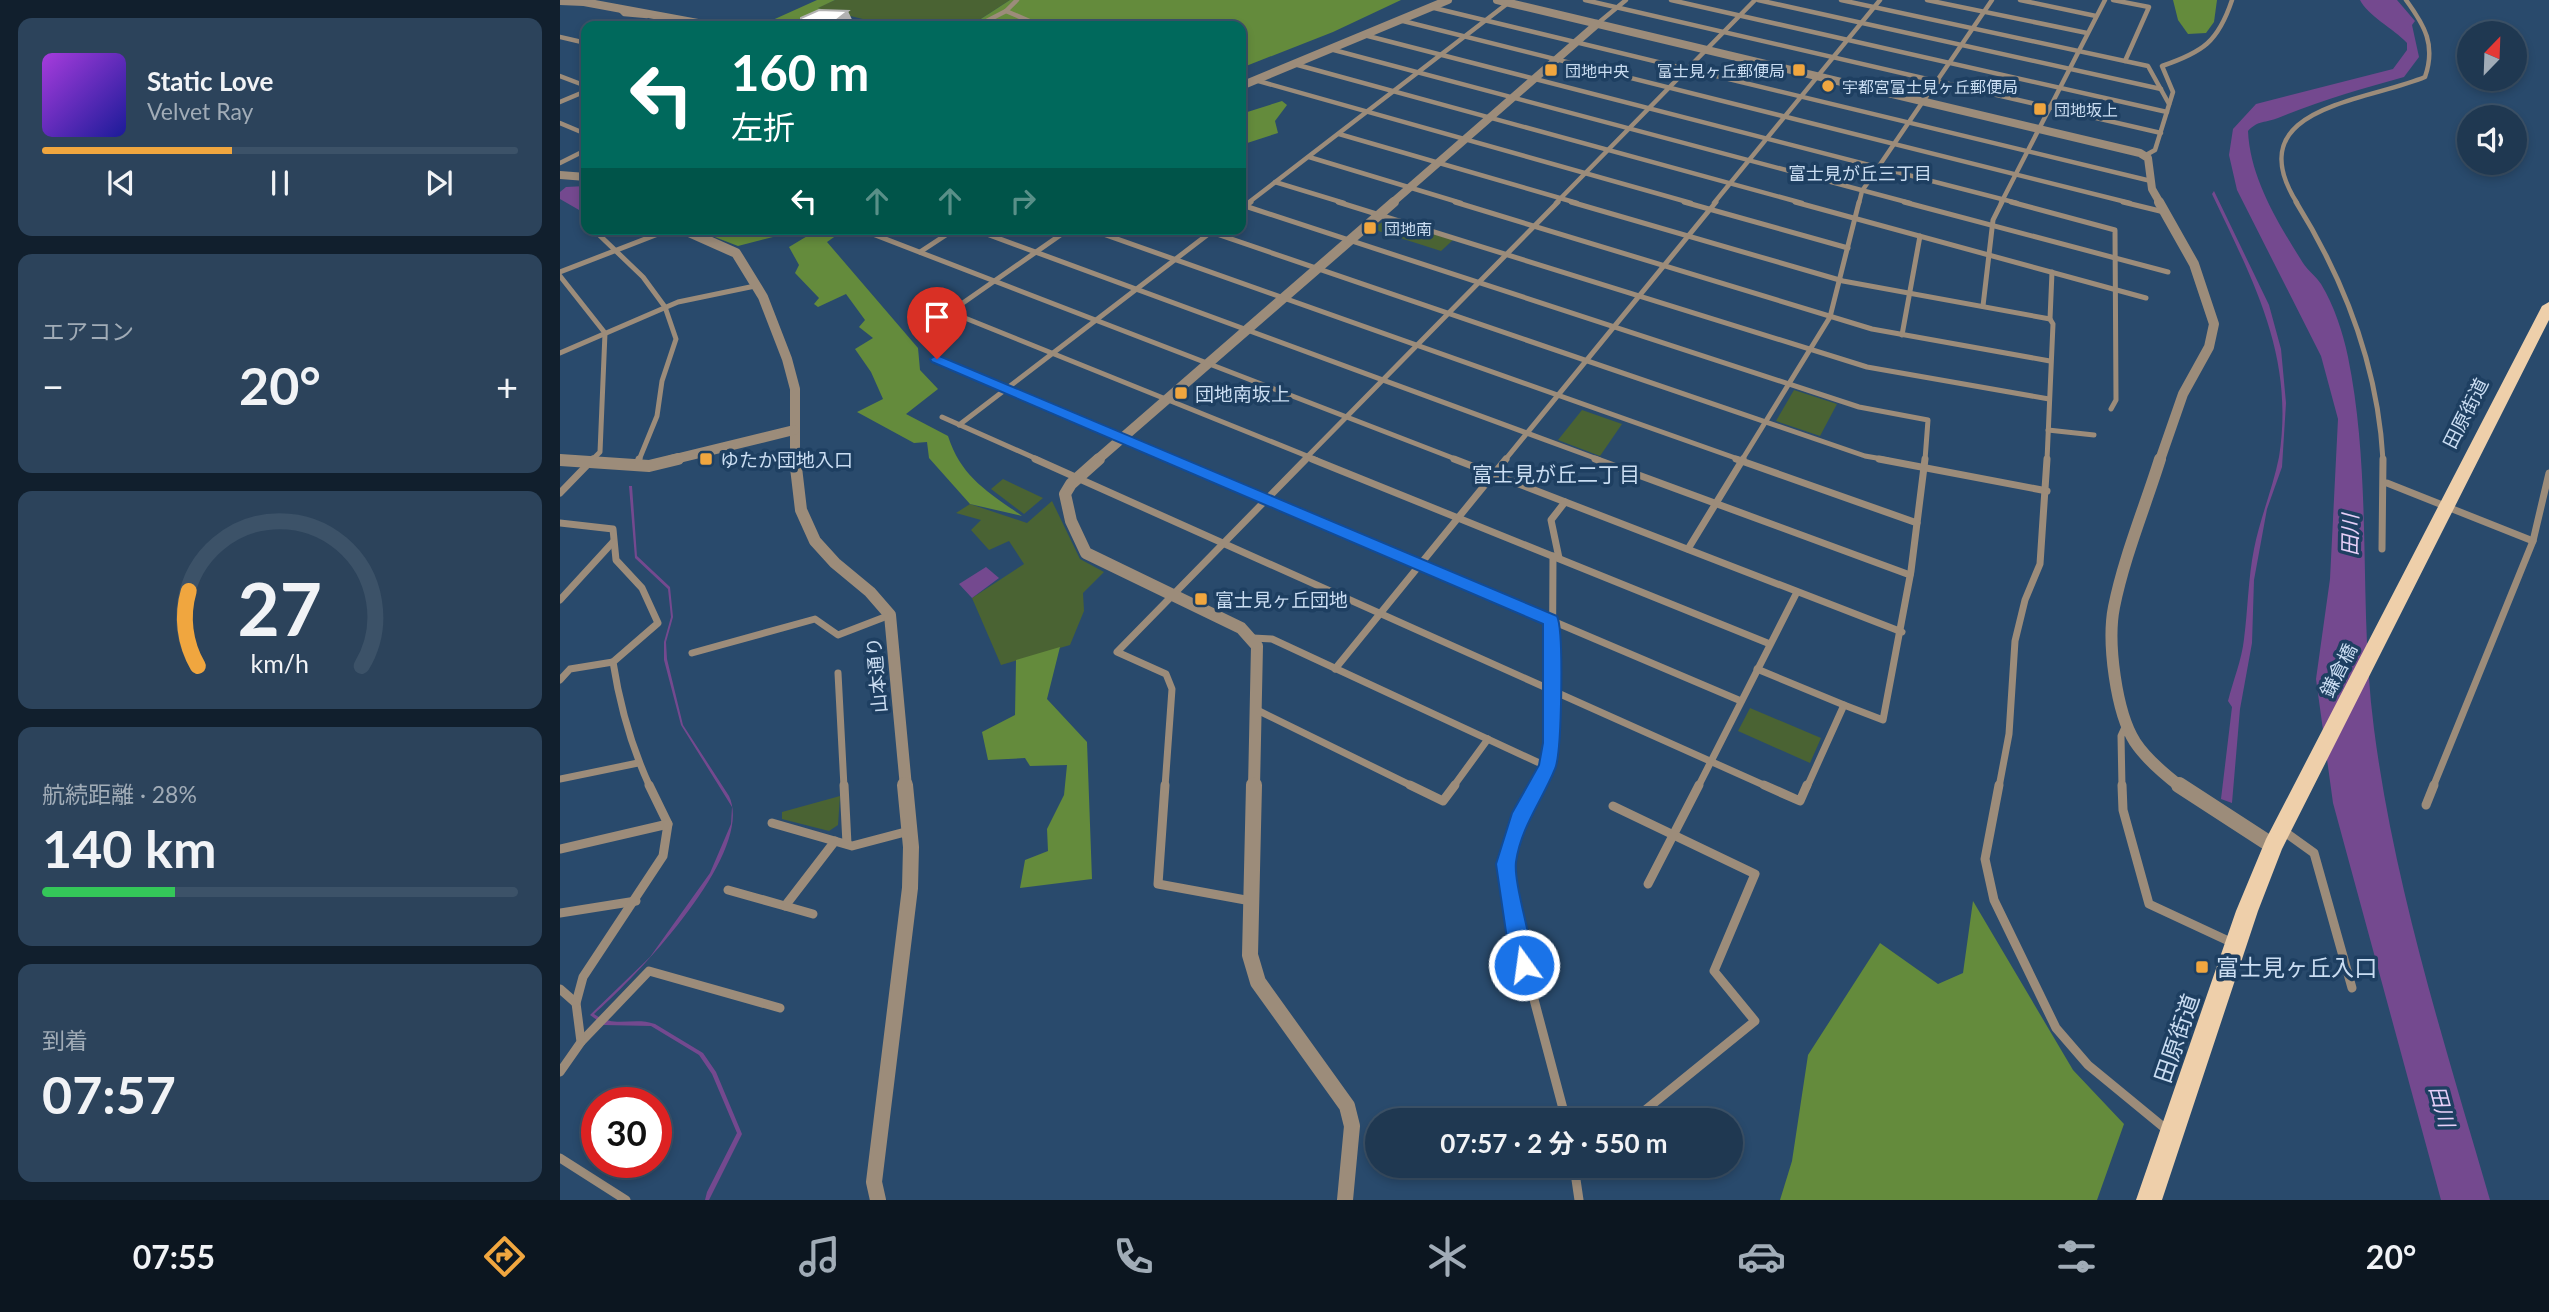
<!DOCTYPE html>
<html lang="ja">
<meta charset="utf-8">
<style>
:root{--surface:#1f3851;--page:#2c435b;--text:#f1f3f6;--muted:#a1acb7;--line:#3c5268;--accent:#f0a63f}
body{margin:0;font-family:Lato,"Noto Sans JP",sans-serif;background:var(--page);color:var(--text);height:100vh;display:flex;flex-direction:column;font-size:26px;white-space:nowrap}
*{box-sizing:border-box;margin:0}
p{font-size:23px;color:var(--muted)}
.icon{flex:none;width:38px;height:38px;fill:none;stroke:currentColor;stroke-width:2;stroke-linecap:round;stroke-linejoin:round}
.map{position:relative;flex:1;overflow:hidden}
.details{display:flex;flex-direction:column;gap:18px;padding:18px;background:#111f2d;width:560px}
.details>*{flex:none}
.banner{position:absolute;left:21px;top:21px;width:665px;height:214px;border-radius:14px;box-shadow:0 4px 10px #0003,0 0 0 2px var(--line);background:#00695c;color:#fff;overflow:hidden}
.needle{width:46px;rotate:23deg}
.tools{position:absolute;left:1897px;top:21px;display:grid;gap:14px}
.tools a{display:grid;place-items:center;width:70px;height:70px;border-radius:50%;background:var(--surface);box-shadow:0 4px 10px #0003,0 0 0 2px var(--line);font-size:35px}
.speed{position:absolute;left:21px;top:1087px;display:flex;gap:14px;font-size:35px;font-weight:700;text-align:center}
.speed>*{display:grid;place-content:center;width:91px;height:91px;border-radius:50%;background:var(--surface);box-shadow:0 4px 10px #0003,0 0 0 2px var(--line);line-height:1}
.speed .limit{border:10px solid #d22;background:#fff;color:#111}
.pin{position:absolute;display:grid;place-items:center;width:60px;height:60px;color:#fff;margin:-72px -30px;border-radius:50% 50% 50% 0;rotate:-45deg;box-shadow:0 0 7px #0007}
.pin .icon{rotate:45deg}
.me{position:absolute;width:77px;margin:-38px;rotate:346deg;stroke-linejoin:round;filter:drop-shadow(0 0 5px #0008)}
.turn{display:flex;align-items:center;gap:24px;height:147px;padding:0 35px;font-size:32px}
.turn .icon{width:91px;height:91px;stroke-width:2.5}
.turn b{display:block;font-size:49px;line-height:60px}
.lanes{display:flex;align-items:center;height:66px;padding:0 35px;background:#0003;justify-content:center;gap:35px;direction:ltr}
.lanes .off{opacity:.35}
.big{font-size:52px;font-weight:700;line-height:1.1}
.details .widget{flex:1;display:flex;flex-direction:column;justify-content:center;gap:10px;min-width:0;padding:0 24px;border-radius:14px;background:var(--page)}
.details .dial{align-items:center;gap:0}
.dial svg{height:182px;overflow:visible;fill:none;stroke:var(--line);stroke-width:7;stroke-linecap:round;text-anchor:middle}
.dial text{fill:var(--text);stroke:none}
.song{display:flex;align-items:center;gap:21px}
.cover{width:84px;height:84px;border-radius:10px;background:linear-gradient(135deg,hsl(280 70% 55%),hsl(240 70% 35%))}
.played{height:7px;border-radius:4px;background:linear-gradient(90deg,var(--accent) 40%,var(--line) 40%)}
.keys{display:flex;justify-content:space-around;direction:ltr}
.heat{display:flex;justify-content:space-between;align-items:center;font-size:38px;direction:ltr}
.charge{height:10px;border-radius:5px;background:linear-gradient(90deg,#34c759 28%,var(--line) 0)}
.trip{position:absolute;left:805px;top:1108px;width:378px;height:70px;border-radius:35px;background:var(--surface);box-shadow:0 4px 10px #0003,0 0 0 2px var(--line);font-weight:700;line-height:70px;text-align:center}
.dock{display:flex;height:112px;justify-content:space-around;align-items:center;background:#0c1620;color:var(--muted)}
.dock .icon{width:49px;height:49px}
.dock .on{color:var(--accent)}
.dock b{font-size:32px;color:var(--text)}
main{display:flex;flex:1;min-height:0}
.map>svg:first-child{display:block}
.green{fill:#4a6333}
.forest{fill:#648b3c}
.water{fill:#74498f}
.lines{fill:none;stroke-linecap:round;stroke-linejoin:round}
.minor-far3{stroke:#9c8c7a;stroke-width:4.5}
.minor-far2{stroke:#9c8c7a;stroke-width:5}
.minor-far1{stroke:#9c8c7a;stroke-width:7}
.minor{stroke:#9c8c7a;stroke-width:9}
.tertiary-far3{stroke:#9c8c7a;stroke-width:8}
.tertiary-far2{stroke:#9c8c7a;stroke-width:10}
.tertiary-far1{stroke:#9c8c7a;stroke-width:12}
.tertiary{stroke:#9c8c7a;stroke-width:16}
.primary{fill:#eecfaa;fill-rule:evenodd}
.tertiary-bridge{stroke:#9c8c7a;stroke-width:8}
.wall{fill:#dbdbdb}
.shaded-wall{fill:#b2b2b2}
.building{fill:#fff;stroke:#b2b2b2;stroke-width:2}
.route{fill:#1a73e8;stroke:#114b97;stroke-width:2}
.poi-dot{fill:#f0a63f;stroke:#1e3f61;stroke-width:2.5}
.labels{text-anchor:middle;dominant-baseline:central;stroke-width:7;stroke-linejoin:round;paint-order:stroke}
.far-poi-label{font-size:16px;fill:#caddf2;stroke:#1e3f61;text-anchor:start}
.far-neighbourhood-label{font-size:18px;fill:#caddf2;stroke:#1e3f61}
.poi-label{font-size:19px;fill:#caddf2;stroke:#1e3f61;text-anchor:start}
.street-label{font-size:19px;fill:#caddf2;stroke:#1e3f61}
.neighbourhood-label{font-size:21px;fill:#caddf2;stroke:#1e3f61}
.water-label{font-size:21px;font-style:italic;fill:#e6cff7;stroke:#1e3f61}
.near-poi-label{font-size:23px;fill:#caddf2;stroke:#1e3f61;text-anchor:start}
.near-street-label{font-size:23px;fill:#caddf2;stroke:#1e3f61}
</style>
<main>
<section class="details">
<div class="widget">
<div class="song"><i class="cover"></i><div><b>Static Love</b><p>Velvet Ray</p></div></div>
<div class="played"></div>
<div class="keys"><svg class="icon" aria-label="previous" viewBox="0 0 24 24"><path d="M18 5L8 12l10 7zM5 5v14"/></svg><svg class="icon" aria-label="pause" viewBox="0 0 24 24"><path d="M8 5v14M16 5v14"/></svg><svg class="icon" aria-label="next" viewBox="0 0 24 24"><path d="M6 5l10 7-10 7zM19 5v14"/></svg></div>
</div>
<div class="widget"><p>エアコン</p>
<div class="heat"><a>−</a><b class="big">20°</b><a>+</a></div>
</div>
<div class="widget dial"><svg viewBox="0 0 100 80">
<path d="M14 69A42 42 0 1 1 86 69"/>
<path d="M14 69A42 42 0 0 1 10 36" stroke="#f0a63f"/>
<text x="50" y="56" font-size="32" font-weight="700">27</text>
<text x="50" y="72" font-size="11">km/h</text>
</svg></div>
<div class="widget"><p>航続距離 · 28%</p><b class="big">140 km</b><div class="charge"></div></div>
<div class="widget"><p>到着</p><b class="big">07:57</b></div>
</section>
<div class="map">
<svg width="1989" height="1200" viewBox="0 0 1989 1200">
<rect width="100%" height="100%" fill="#294a6c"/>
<g class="green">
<path d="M275,0H450L410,26H332L257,8Z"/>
<path d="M827,219L893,240L881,251L812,229Z"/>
<path d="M1234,390L1277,404L1260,436L1216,421Z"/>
<path d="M1022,410L1062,424L1040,456L998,440Z"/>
<path d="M443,479L483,498L464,514L431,489Z"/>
<path d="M492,501L520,559L544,572L523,593L524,611L510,645L441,665L412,598L464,564L449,541L429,550L411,530L421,520L396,513L410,504L467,523Z"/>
<path d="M1190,708L1261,738L1250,763L1178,731Z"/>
<path d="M280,796L278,825L269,831L222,819V812Z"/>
</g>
<g class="forest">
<path d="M257,0H275L258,8L291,17L255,26H199Z"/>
<path d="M450,0H841L773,32L681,68V26H410Z"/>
<path d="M1613,0H1657L1654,22L1646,33L1628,34L1618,20Z"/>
<path d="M722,101L727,105L715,121L718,133L681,145V114Z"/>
<path d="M134,229H200L209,232L277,229V235L267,242L358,348L360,370L378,389L346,414L388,436C401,477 428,492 462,516L410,504L369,458L367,442L354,443L297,412L323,399L311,372L295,349L313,338L299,327L305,320L286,294L258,307L254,304L259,298L235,273L239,265L229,247L249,235L217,236L178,246Z"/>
<path d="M500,647L487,699L527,742L532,879L460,888L465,860L488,851L487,829L504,795L507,765L470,766L465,758L428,760L422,732L455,715L456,660Z"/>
<path d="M1413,901L1513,1070L1564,1124L1537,1200H1220L1232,1161L1248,1055L1320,943L1378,984L1403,973Z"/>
</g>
<g class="water">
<path d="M1800,0H1837L1855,21L1852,25L1859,57L1844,77C1801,89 1759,101 1718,118C1706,123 1698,120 1688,131C1690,178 1718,223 1743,263C1748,271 1756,276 1761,284C1774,305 1783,333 1788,357C1813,480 1798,605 1814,729C1835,890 1885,1045 1930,1200H1881L1773,803L1756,679L1770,579L1778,419L1761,356L1677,190L1669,155L1673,129L1696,104L1833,69L1847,50V43C1834,29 1807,15 1800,0Z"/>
<path d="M26,186V214L0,199V192L6,187Z"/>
<path d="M1654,191L1709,305L1721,349L1726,403L1722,467L1707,509L1694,580L1692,643L1680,709L1672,803L1661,799L1672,707L1668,701C1673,681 1682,659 1684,639C1688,609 1688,579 1694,549C1700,518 1713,488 1719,457C1735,356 1693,281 1652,194Z"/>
<path d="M69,486H72L77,556L110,587L113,617L106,642L107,659L123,725L169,796C196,853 75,978 34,1014C55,1029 73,1016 95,1024L143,1053L156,1072L182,1134L149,1200H145L147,1192L177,1133L152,1074L139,1055L91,1026L44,1025L30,1015L90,957L150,873L171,824L172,807L121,725L104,660V642L111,617L108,589L75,558Z"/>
<path d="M426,567L439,578L412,598L399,584Z"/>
</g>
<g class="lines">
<g class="minor-far3">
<path d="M1025,0L1601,133"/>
<path d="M1111,0L1607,112"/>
<path d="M1198,0L1601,89"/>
<path d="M1281,0L1588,66L1609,104"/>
<path d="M1367,0L1527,33"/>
<path d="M1460,0L1536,16"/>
<path d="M1553,0L1589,7L1565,61"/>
<path d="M57,7L64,14L87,16"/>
<path d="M870,7L1591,181"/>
<path d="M446,11L481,26"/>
<path d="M839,20L1570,203"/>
<path d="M1037,24L1066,0"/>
<path d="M417,26L446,11L457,0"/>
<path d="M804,35L1457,203"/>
<path d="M0,37L26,43"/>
<path d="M770,49L1350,203"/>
<path d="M734,64L1242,203"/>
<path d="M0,76L26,86"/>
<path d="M695,80L1131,203"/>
<path d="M0,102L26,91"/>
<path d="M0,123L26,134"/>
<path d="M779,134L1017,203"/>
<path d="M1586,155L1595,150L1613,92L1602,66C1643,52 1658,42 1672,0"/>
<path d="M749,157L901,203"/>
<path d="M0,163L26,150"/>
<path d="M715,182L784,203"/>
<path d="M688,203L952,0"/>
<path d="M996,203L1195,0"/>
<path d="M1154,203L1320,0"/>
<path d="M1299,203L1302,191L1432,0"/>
<path d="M1441,203L1545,0"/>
<path d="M1737,203C1677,107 1805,102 1865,77C1876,45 1865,26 1846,0"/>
</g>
<g class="minor-far2">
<path d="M778,202L1307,367L1489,399"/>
<path d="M895,202L1312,329L1490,361"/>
<path d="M1011,202L1283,281L1490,319L1493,324L1487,460"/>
<path d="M1124,202L1288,248"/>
<path d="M1235,202L1586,298"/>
<path d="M1344,202L1608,272"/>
<path d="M1451,202L1555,230L1556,400L1551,409"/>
<path d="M1563,202L1604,212"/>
<path d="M1736,202C1785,281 1818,367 1823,460"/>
<path d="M685,206L1299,407L1368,420L1365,460"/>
<path d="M681,209L691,202"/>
<path d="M26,219L23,220L26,223"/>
<path d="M33,229L83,277L105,307L116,339L102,381L97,416L79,460"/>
<path d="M413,229L1040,460"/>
<path d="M529,229L1181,460"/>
<path d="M642,229L1305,456L1328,460"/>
<path d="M310,233L898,460"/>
<path d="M360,252L395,229"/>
<path d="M0,272L111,229"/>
<path d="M0,276L45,333L40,452L32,460"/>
<path d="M1423,306L1433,220L1442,202"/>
<path d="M390,312L757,460"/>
<path d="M390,312L509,229"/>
<path d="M1490,319L1492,272"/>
<path d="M1342,335L1360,236"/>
<path d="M0,353L118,302L195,286"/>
<path d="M377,359L616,460"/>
<path d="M382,417L479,460"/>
<path d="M399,425L651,232"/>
<path d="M1488,430L1534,435"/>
<path d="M744,460L998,202"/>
<path d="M945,460L1156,202"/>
<path d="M1182,460L1270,317L1299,202"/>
</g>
<g class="minor-far1">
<path d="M475,459L1208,787"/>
<path d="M611,459L1181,701"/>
<path d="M752,459L1210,644"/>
<path d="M894,459L1342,632"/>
<path d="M1035,459L1350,575"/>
<path d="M1176,459L1357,523"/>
<path d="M1319,459L1487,491"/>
<path d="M76,467L79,459"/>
<path d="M1827,483L1973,541"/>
<path d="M0,493L33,459"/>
<path d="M0,523L53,529L56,560L82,588L98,623L53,662C60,707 71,746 90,787"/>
<path d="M1128,549L1183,459"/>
<path d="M1822,549L1823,459"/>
<path d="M999,558L991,520L1005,502"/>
<path d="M0,600L53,542"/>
<path d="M693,638L712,639L988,767"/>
<path d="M132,653L255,619L278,635L330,615"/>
<path d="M775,669L946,459"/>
<path d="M1197,669L1284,705"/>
<path d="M278,673L284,787"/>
<path d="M0,680L10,669L53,662"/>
<path d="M695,709L854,787"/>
<path d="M0,779L78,763"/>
<path d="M605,787L612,689L606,674L557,652L746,459"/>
<path d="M893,787L928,739"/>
<path d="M977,787L992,743L993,556"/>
<path d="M1138,787L1237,592"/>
<path d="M1247,787L1284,705L1323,720L1351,571L1365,459"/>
<path d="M1439,787L1449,734L1455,641L1465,600L1480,564L1487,459"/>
<path d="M1562,787L1561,736L1566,725"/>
<path d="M1873,787L1973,541L1989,473"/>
</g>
<g class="minor">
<path d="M284,785L287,844"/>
<path d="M605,785L598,884L691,901"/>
<path d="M850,785L883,801L895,785"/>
<path d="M978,785L956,830L946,871L963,958L1006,1120"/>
<path d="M1204,785L1240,801L1247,785"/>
<path d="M1439,785L1425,859L1434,900L1496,1028L1528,1065L1607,1130"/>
<path d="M1562,785L1563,810L1589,904L1675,944"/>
<path d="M1866,805L1874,785"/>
<path d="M1053,806L1195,874L1154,971L1195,1021L1073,1120"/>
<path d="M212,823L292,846L349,831"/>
<path d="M1722,830L1754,853L1792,988"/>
<path d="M0,849L108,824"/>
<path d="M1088,884L1139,785"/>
<path d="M168,890L225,906"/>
<path d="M0,913L76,901"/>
<path d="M253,914L225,906L275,841"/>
<path d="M0,989L16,1003"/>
<path d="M21,1042L89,971L220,1008"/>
<path d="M0,1072L21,1042L16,1003L23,977L103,856L108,824L89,785"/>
<path d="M0,1158L66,1200"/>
<path d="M1014,1166L1019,1200"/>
</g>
<g class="tertiary-far3">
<path d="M937,0L1580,153L1588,158L1592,189L1600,203"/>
<path d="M24,2L154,26"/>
<path d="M681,86L888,0"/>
<path d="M0,175L26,177"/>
<path d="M832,203L1037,24"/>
</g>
<g class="tertiary-far2">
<path d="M1599,202L1634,264L1654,324L1649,347L1623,394L1600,460"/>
<path d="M122,229L176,253L203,297L227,359L235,389V460"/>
<path d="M0,460H7"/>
<path d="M111,460L234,430"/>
<path d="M537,460L834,202"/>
</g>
<g class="tertiary-far1">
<path d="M235,459L241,510L255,541L275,563L310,592L330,615L346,787"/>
<path d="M539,459L511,484L505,494L511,521L526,553L681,628L697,646L694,787"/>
<path d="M1600,459C1585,507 1564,557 1554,607C1547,642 1556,712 1575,742C1587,760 1604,774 1621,787"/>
<path d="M0,460L89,466L118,459"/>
</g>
<g class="tertiary">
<path d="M694,785L690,955L698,982L787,1106L792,1126L785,1200"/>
<path d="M1619,785L1713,846"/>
<path d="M318,1200L314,1182L350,888L351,847L345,785"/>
</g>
<path class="primary" d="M1989,302V320L1722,849L1698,911L1602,1200H1576L1676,911L1706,839L1982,306Z"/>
<path class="tertiary-bridge" d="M0,1L24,2"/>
</g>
<path class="wall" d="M241,23L295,26H243Z"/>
<g class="shaded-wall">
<path d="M288,11L295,26L253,25Z"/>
<path d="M681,148H682L686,164L681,166Z"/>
</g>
<path class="building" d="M259,10L288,11L274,22L253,25L241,23V18Z"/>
<path class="route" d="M377,355L997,616C1004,630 1002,753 995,769C982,801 961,827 956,862C953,886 978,956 972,972L964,975L957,972L947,939L936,864L952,813L979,765L983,743V624L372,362L370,359Z"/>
<g class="poi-dot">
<rect x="984" y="63" width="14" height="14" rx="3.5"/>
<rect x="1232" y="63" width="14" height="14" rx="3.5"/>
<circle cx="1268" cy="86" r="7"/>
<rect x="1473" y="102" width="14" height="14" rx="3.5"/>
<rect x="803" y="221" width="14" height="14" rx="3.5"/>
<rect x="614" y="386" width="14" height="14" rx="3.5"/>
<rect x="139" y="452" width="14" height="14" rx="3.5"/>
<rect x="634" y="592" width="14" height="14" rx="3.5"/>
<rect x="1635" y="960" width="14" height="14" rx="3.5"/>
</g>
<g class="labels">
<g class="far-poi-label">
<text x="1005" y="70">団地中央</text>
<text x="1225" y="70" text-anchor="end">富士見ヶ丘郵便局</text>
<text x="1282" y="86">宇都宮富士見ヶ丘郵便局</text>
<text x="1494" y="109">団地坂上</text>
<text x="824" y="228">団地南</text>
</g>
<g class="far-neighbourhood-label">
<text x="1300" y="173">富士見が丘三丁目</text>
</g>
<g class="poi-label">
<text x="635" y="393">団地南坂上</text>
<text x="160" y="459">ゆたか団地入口</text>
<text x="655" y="599">富士見ヶ丘団地</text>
</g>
<g class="street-label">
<text transform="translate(1905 413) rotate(-63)">田原街道</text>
<text transform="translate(1778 670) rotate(-63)">鎌倉橋</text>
<text transform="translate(316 675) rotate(-95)">山本通り</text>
</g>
<g class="neighbourhood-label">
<text x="996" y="473">富士見が丘二丁目</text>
</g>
<g class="water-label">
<text transform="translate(1789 535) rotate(-89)">田川</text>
<text transform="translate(1883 1106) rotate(75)">田川</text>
</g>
<g class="near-poi-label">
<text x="1656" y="967">富士見ヶ丘入口</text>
</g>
<g class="near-street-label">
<text transform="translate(1616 1038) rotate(-71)">田原街道</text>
</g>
</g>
</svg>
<div class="tools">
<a><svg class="needle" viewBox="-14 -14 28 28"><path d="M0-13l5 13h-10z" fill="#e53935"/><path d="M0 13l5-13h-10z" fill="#a1acb7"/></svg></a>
<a><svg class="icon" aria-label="sound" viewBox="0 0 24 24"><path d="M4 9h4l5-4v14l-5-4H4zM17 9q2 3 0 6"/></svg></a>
</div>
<div class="speed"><div class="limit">30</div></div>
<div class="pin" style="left:377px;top:359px;background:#d93025"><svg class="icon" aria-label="arrive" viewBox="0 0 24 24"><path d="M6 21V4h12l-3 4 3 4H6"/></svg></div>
<svg class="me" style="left:964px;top:965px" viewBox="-20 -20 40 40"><circle r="17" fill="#1a73e8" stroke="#fff" stroke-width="3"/><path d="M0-11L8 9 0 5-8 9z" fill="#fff"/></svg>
<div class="trip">07:57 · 2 分 · 550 m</div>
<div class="banner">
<div class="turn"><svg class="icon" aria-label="left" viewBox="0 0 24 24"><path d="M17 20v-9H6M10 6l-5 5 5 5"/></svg><div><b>160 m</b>左折</div></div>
<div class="lanes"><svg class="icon" aria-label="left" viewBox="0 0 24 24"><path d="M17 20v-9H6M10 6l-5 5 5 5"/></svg><svg class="icon off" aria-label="ahead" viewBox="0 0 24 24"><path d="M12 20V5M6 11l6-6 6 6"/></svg><svg class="icon off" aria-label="ahead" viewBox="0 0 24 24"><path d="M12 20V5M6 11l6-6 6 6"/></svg><svg class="icon off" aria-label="right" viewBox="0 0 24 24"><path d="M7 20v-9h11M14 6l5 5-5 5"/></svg></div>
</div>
</div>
</main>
<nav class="dock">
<b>07:55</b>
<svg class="icon on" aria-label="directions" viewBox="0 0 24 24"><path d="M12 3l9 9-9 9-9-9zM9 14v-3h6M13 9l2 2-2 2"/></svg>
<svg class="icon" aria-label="music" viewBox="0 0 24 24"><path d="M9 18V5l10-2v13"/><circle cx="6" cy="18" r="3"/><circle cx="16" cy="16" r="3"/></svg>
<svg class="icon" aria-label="phone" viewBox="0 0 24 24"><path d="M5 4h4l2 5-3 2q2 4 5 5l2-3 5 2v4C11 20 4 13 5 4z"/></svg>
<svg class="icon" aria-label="climate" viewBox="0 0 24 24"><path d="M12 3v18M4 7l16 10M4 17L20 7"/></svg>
<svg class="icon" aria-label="car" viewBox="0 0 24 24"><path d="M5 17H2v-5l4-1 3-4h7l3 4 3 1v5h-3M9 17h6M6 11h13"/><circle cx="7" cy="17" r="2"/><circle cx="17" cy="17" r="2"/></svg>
<svg class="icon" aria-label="filters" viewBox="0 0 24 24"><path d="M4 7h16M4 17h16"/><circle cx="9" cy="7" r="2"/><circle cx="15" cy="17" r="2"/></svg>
<b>20°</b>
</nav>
